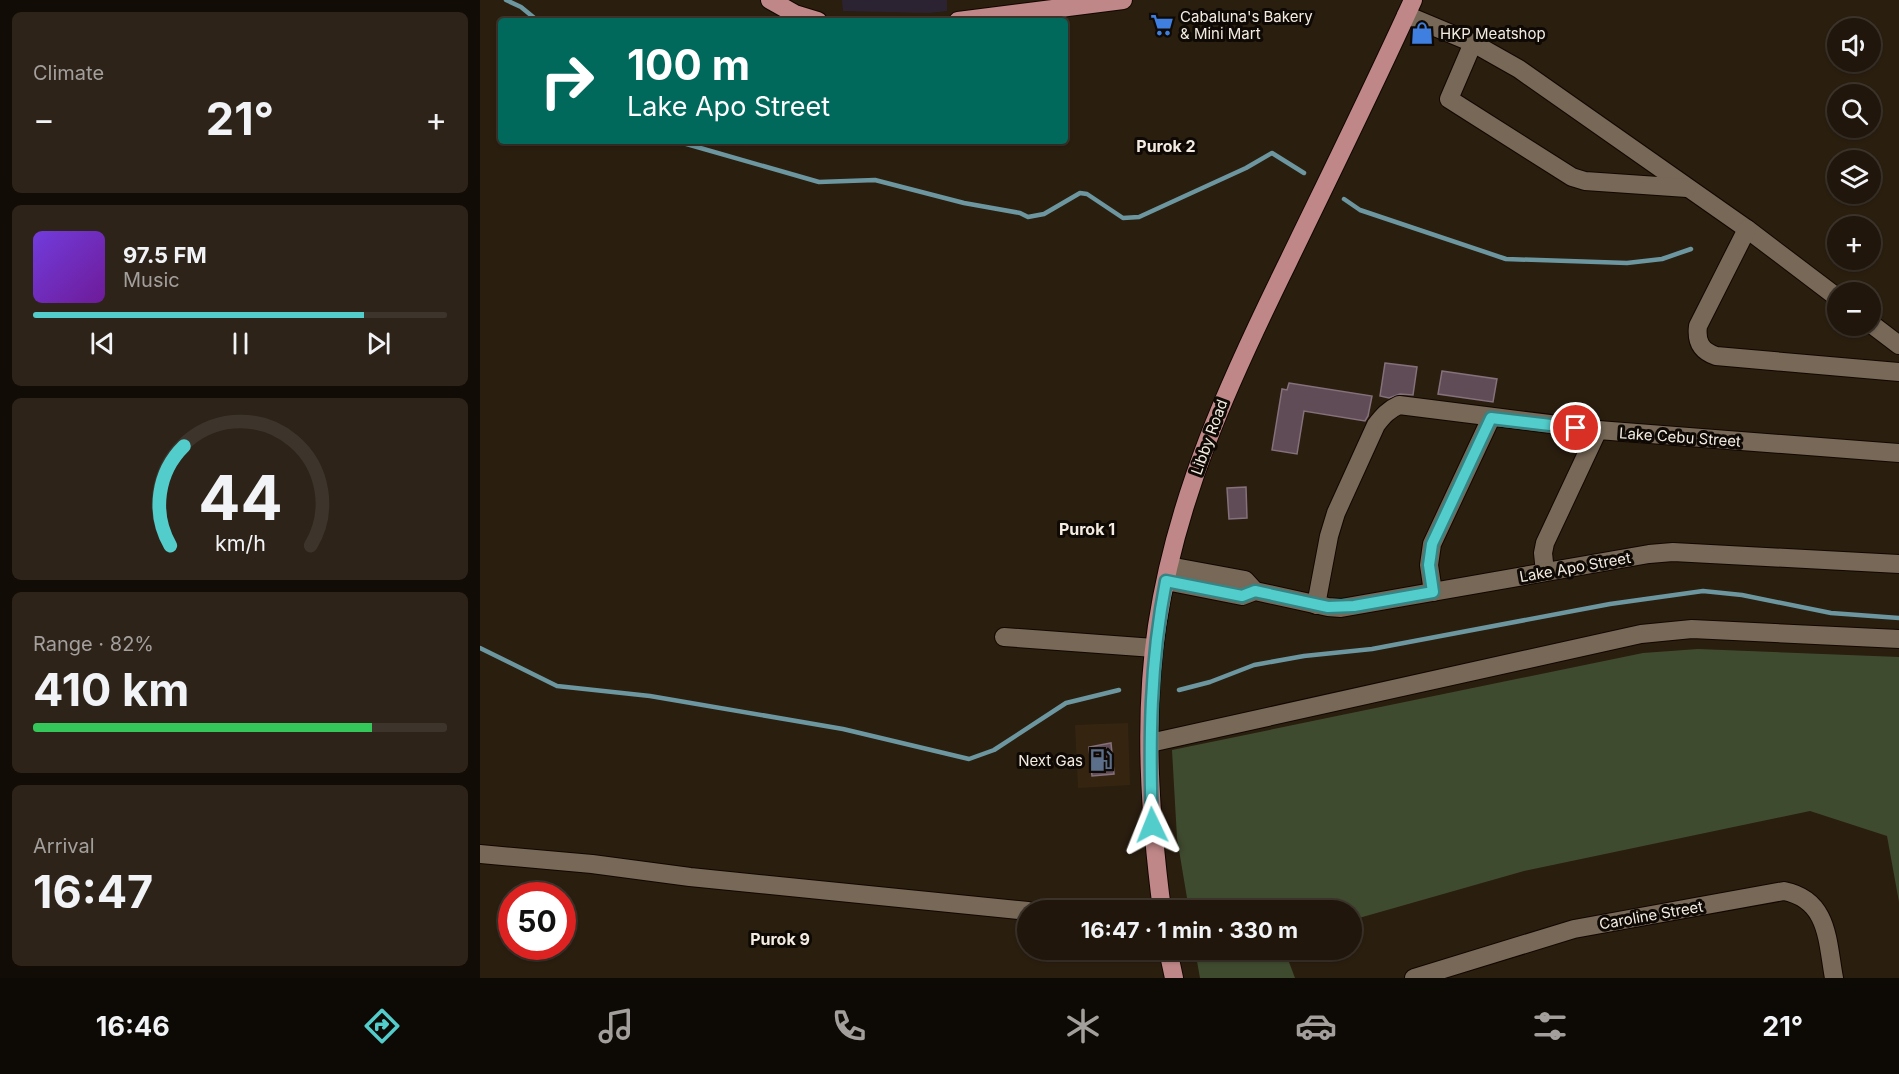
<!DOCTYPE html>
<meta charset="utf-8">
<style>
:root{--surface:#20160b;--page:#2d2319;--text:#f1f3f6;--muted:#a29f9d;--line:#3d352c;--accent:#53cdcb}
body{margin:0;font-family:Inter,sans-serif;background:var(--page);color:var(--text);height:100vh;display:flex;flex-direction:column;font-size:22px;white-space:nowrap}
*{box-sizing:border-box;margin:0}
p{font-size:20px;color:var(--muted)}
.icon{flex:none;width:33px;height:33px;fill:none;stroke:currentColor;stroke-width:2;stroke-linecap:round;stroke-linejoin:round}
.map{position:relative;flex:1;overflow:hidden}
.panel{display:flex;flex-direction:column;gap:12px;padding:12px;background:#120c06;width:480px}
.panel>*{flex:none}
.hud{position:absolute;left:18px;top:18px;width:570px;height:126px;border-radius:6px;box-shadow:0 2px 4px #0004,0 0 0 2px var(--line);background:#00695c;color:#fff;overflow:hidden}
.controls{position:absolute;left:1347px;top:18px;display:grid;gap:12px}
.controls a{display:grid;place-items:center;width:54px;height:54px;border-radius:50%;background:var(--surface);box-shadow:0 2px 4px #0004,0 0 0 2px var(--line);font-size:30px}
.speed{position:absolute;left:18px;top:882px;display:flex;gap:12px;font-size:30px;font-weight:700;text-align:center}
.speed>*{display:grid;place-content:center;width:78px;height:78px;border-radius:50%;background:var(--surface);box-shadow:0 2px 4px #0004,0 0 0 2px var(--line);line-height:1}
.speed .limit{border:9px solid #d22;background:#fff;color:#111}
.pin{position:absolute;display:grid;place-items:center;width:51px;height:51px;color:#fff;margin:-26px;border:3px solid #fff;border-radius:50%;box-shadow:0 2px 6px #0007}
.me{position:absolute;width:66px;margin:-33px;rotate:358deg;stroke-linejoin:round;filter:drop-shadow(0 0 4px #0008)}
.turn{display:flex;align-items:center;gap:21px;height:126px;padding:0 30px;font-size:27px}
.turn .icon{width:78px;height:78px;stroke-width:2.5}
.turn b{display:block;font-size:42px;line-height:51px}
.big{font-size:45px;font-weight:700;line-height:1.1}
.panel .card{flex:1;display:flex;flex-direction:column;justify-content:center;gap:9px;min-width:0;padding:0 21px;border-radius:9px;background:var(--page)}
.panel .dial{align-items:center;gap:0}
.dial svg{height:156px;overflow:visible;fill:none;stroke:var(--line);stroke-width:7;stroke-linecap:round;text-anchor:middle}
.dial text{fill:var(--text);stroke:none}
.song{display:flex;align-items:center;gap:18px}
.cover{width:72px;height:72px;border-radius:9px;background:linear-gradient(135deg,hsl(260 70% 55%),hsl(280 70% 35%))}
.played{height:6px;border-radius:3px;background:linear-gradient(90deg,var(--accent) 80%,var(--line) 80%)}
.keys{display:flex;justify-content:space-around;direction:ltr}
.heat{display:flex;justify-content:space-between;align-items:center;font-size:33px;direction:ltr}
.charge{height:9px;border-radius:4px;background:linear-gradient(90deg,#34c759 82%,var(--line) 0)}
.trip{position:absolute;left:537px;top:900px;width:345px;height:60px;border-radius:30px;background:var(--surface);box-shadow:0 2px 4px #0004,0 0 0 2px var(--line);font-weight:700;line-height:60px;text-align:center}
.tab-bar{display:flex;height:96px;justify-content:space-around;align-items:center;background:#0d0904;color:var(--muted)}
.tab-bar .icon{width:42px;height:42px}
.tab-bar .current{color:var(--accent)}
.tab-bar b{font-size:27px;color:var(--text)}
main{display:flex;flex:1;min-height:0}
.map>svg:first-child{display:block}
.built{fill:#352510}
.education{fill:#2c2332}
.green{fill:#3f4b2f}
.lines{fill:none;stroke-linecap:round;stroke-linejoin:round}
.stream{stroke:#6c97a0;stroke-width:4.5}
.building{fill:#5f4c57;stroke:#85707b;stroke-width:1.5}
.minor-casing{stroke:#120700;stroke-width:20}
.major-casing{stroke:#120700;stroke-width:20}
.minor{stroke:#776857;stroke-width:18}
.major{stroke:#bf8788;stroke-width:18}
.route-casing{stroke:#368584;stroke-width:15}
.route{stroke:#53cdcb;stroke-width:10}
.labels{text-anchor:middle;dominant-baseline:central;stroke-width:6;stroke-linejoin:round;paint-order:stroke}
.poi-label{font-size:15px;fill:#f4ece2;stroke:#0e0904;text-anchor:start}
.street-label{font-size:15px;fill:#f4ece2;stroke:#0e0904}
.neighbourhood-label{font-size:16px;font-weight:bold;fill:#f4ece2;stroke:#0e0904}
</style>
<main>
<section class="panel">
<div class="card"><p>Climate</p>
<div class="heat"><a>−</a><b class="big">21°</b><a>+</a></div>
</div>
<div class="card">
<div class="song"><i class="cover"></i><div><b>97.5 FM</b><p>Music</p></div></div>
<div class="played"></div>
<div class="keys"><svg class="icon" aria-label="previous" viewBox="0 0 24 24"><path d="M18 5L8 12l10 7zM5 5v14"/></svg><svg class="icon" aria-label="pause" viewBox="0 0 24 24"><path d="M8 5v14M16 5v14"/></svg><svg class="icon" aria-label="next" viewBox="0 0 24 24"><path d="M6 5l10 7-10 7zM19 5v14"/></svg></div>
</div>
<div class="card dial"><svg viewBox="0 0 100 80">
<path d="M14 69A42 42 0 1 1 86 69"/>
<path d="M14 69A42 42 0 0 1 21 18" stroke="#53cdcb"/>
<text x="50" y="56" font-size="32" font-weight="700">44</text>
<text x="50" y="72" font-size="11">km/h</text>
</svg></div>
<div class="card"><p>Range · 82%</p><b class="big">410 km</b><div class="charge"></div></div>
<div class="card"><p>Arrival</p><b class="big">16:47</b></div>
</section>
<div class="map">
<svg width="1419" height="978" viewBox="0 0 1419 978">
<rect width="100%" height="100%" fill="#2a1e0f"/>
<path class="built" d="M648,723L650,785L598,788L595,725Z"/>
<path class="education" d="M362,0H467V11L449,13L363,11Z"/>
<g class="green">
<path d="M1218,649L1419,657V902L1407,836L1330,811L1044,871L872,920V910H709L697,838L692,750L1163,653Z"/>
<path d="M715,950H821L809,962L815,978H720Z"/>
</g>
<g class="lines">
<g class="stream">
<path d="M26,0L41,7L58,21"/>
<path d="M196,141L339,182L395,180L484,203L540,213L548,217L564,214L600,193L607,194L643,218L659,217L766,168L792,153L824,173"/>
<path d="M864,199L880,210L1026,259L1147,263L1182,259L1211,249"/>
<path d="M0,648L77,686L170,696L363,729L489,759L514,750L586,703L639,690"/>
<path d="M699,690L730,682L774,665L824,656L892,649L1130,604L1223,591L1262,595L1351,613L1419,618"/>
</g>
</g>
<g class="building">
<path d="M905,363L937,367L933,395L920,394L909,398L900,396Z"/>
<path d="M962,371L1017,379L1013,402L958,394Z"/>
<path d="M809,383L892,396L888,416L885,421L824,411L817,454L792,450L802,389L807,390Z"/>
<path d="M766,487L767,518L749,519L747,488Z"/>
<path d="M631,743L634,774L612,776L609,747Z"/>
</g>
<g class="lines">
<g class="minor-casing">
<g id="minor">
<path d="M926,15L993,43L1039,69L1267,229L1358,298"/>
<path d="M993,43L969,99L1092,177L1105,181L1207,188"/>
<path d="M1267,229L1218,326C1216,342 1221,351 1236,356L1419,372"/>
<path d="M1390,323L1419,345"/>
<path d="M689,566L765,580L775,591"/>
<path d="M1065,572L1063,553L1065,543L1118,430"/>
<path d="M686,581L762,596L775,591L848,607L861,608L1169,554L1193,552L1419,564"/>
<path d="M953,592L949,565L952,544L1011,418"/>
<path d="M836,605L849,536L856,513L896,425C903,416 908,410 919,405L1118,430L1419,453"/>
<path d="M524,637L674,648"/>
<path d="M670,743L1161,634L1212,629L1419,639"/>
<path d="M0,854L112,864L210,877L548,911"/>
<path d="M934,978L1094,929L1304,891C1349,900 1347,941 1354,978"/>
</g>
</g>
<g class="major-casing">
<g id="major">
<path d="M290,0L315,14L338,21"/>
<path d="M478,21L643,0"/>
<path d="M682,910C670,816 663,720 677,626C697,494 750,380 808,262C850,175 893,88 933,0"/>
<path d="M688,950L694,978"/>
</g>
</g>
<use href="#minor" class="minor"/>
<use href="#major" class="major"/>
</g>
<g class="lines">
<g class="route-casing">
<path id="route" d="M672,825C669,742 670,662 686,581L762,596L775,591L848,607L874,606L953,592L949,565L952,544L1011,418L1096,428"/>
</g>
<use href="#route" class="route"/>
</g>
<defs>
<g id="supermarket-bare" transform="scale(1.8)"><path d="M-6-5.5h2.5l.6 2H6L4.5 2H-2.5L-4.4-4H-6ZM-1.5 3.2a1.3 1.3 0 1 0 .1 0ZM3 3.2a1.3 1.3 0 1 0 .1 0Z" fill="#3f7fe0" stroke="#0e0904" stroke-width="2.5" paint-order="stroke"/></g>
<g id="shop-bare" transform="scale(1.8)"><path d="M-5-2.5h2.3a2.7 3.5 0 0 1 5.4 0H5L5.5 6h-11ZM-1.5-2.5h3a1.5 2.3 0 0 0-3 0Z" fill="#3f7fe0" stroke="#0e0904" stroke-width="2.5" paint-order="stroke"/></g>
<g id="fuel-bare" transform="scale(1.8)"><path d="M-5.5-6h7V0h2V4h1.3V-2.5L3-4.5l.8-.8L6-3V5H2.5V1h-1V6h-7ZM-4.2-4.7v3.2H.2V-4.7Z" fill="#5c6f8a" stroke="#0e0904" stroke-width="2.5" paint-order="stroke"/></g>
</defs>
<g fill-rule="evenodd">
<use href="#supermarket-bare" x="682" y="25"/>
<use href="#shop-bare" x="942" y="33"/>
<use href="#fuel-bare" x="621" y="760"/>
</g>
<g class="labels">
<g class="poi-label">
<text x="700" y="16">Cabaluna's Bakery<tspan x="700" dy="17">&amp; Mini Mart</tspan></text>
<text x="960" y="33">HKP Meatshop</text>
<text x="603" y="760" text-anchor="end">Next Gas</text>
</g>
<g class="street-label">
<text transform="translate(729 437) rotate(-70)">Libby Road</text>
<text transform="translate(1200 437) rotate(4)">Lake Cebu Street</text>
<text transform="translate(1095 567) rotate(-10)">Lake Apo Street</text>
<text transform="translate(1171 915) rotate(-10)">Caroline Street</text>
</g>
<g class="neighbourhood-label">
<text x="686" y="146">Purok 2</text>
<text x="607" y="529">Purok 1</text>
<text x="300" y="939">Purok 9</text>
</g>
</g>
</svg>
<div class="controls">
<a><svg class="icon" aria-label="sound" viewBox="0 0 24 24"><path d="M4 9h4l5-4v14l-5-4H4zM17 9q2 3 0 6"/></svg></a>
<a><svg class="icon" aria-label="search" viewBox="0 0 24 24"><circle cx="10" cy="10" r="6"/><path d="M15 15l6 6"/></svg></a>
<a><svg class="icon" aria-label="layers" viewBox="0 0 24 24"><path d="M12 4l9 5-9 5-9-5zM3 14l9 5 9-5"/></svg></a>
<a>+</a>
<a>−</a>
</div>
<div class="speed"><div class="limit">50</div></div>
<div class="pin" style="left:1096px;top:428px;background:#d93025"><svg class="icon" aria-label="arrive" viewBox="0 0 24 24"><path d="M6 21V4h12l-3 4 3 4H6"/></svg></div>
<svg class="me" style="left:672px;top:825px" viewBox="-20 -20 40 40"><path d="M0-17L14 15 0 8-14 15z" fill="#53cdcb" stroke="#fff" stroke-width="4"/></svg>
<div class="trip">16:47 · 1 min · 330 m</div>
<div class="hud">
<div class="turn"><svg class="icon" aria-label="right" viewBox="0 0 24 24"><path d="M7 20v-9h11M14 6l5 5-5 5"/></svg><div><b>100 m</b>Lake Apo Street</div></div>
</div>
</div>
</main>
<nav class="tab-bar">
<b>16:46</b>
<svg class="icon current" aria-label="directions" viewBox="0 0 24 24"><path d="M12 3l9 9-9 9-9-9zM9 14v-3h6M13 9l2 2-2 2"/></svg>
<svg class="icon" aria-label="music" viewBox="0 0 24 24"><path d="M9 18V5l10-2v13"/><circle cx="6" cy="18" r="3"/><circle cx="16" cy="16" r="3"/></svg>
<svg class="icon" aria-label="phone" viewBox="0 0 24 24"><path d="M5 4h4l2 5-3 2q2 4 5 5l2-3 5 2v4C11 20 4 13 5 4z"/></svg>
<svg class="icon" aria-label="climate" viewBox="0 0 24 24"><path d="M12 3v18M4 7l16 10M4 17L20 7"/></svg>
<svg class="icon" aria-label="car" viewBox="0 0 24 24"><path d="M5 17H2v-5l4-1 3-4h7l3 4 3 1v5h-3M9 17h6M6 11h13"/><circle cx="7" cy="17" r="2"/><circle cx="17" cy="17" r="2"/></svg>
<svg class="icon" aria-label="filters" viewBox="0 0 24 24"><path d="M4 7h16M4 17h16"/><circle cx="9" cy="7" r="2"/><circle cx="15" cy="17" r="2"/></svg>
<b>21°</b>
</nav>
